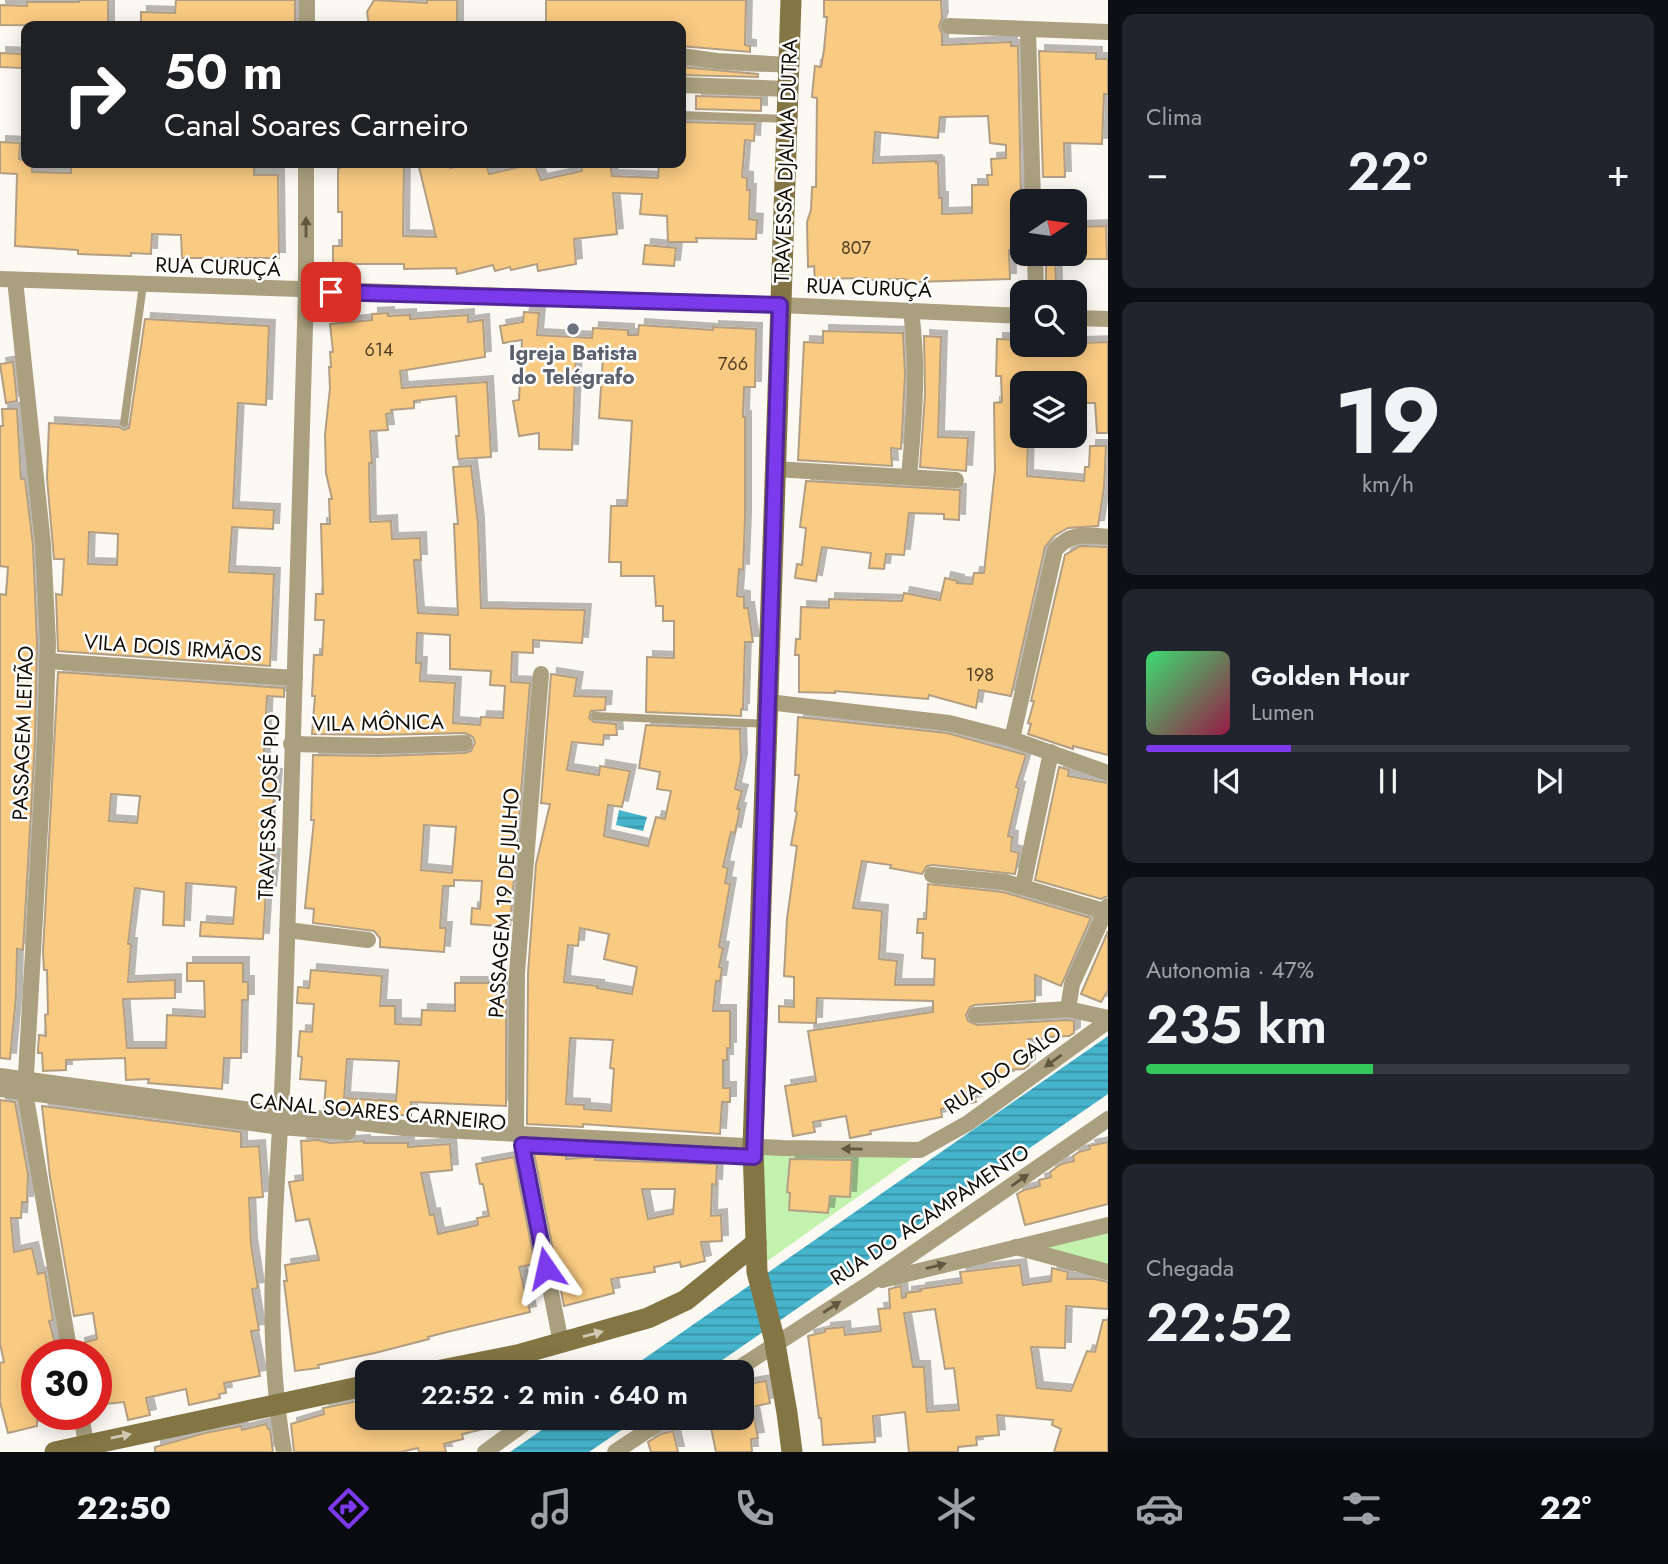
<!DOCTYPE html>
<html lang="pt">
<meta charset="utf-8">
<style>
:root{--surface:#171b24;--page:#20242c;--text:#f1f3f6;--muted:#9ea1a6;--line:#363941;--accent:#7c3aed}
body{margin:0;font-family:Jost,sans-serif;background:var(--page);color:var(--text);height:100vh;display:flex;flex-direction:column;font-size:26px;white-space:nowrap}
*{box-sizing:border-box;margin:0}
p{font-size:23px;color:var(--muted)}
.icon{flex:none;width:38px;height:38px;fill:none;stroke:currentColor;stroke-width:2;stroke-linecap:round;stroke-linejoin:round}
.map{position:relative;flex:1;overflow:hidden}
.drawer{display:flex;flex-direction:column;gap:14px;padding:14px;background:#0d0f14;width:560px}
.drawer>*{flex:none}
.hud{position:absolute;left:21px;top:21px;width:665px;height:147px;border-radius:14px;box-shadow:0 4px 18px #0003;background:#202124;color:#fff;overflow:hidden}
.needle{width:46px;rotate:77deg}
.tools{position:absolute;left:1010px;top:189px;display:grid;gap:14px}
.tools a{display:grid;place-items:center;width:77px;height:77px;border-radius:14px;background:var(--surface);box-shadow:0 4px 18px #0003;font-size:35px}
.speed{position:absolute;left:21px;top:1339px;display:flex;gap:14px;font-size:35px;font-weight:700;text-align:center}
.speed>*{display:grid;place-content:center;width:91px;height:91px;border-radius:50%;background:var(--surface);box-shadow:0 4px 18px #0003;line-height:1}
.speed .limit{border:10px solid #d22;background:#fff;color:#111}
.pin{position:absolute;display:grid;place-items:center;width:60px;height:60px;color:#fff;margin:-30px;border-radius:14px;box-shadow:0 4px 10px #0006}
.me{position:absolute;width:77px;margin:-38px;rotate:349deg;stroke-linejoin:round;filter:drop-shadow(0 0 5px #0008)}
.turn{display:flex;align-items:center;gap:24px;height:147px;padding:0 28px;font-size:32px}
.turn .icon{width:91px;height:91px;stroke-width:2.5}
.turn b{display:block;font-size:49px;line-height:60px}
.big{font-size:52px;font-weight:600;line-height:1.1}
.drawer .card{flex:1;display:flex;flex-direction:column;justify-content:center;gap:10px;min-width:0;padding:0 24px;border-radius:14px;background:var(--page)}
.drawer .dial{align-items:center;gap:0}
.dial b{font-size:91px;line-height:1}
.song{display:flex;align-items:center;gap:21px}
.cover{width:84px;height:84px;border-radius:10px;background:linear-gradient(135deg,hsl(140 70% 55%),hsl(340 70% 35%))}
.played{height:7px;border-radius:4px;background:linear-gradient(90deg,var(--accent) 30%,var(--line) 30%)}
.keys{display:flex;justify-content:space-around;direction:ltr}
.heat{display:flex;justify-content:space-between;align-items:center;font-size:38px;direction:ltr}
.charge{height:10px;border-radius:5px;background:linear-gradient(90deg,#34c759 47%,var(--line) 0)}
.trip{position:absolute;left:355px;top:1360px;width:399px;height:70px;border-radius:14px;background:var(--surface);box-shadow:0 4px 18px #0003;font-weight:600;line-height:70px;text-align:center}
.dock{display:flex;height:112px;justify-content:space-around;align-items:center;background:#090b0e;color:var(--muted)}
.dock .icon{width:49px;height:49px}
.dock .selected{color:var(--accent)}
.dock b{font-size:32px;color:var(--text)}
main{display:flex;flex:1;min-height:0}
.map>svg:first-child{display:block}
.park{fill:#c2f2ae}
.water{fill:url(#water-rules)}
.building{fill:#f9ca82;stroke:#b19e83;stroke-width:2;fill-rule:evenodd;filter:url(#shadow)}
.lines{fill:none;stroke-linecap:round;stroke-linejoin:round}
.lane{stroke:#aaa07f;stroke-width:8}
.street{stroke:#aaa07f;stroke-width:16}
.secondary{stroke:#847544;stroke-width:21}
.oneway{fill:#605842}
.oneway2{fill:#cec8b4}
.route-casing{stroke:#51269a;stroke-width:18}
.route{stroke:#7c3aed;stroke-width:12}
.worship-dot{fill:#6b7280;stroke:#fff;stroke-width:2.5}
.labels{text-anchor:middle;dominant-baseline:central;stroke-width:5;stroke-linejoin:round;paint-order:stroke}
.number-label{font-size:18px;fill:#4f3e25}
.street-label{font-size:21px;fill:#160f06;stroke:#fff}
.worship-label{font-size:21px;font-weight:bold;fill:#5b616d;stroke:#fff}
</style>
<main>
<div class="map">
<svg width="1108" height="1452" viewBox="0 0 1108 1452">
<defs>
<pattern id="water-rules" width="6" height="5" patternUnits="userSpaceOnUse" patternTransform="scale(1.75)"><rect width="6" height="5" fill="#45b4cc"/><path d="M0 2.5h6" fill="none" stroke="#3991a4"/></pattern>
<filter id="shadow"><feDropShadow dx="6" dy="-6" stdDeviation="0" flood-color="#0004"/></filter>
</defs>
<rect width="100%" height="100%" fill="#fcf8f2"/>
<g class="park">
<path d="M750,1145L914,1157L759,1267Z"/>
<path d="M1108,1224V1266L1022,1244Z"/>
</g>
<g class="water">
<path d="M619,810L647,817L643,831L616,825Z"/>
<path d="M1108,1036V1094L705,1372H625Z"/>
<path d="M559,1418H639L589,1452H510Z"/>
</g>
<g class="building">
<path d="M79,0H108V26L0,25V5L27,6V2H79Z"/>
<path d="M176,0H295V26H141V12L175,13Z"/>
<path d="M374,0L427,3V0H457V26H369L367,12Z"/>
<path d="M546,0H746L745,45L750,46V52L681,46V26H546Z"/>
<path d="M824,0H941L942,18L939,26L942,34V45L1011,42V46H1018L1022,249L1009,250L1010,279L914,282L903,279L867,280V278L815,279L814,266L808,267L807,222L811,210L812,187H816L817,98L812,97L813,86L815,66L821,67L824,50L827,17H824ZM988,116L990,143L1006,145V158L991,159L992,175H987L988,185H972V213L942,214V198H939L938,163H936V161L873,163L875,132L938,138L940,117Z"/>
<path d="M1039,51L1096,53V59H1108V94H1104L1102,144L1064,143L1065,177H1043Z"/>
<path d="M0,53L23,54L22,68L0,67Z"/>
<path d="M681,67L758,74V77L681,75Z"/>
<path d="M696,96L761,98V111L696,109Z"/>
<path d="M681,122L755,124L754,141L745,140L742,177L747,178V190H750L749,219L757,220L756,239L696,238L697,242H668L667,216L640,214L642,194L613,193L617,234L574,239L576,264L538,271L537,264L511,270L510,267L495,271L493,265L457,274L456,268L404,269V264H333V246H342V212H338V168H340V163H404L403,236L436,237L418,163H448L450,168L472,163H486L489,174L520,167L519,163H534L541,180L582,171L581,163H610L612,176L658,178L659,164L681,163Z"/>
<path d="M0,142L20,143L19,159L32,163V172L71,173V163H254V175H278L279,258H182L181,235L152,234L151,254L131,253V256L78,254V250L15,246L17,174L0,173Z"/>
<path d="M1106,226L1107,259H1074V227Z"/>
<path d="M645,245L676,248L674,266L643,264Z"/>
<path d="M1046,254H1055L1056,285L1046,286Z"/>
<path d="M524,312L539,313L537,335L592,338L593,328L628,330V335H638L639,325L713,330V327L756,329L755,387H744L743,417H745V519L743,570L739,569L737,596L744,597V608H748L753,642H745L743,709H741V716L646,712L647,657L674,658V621H663V606H656L654,576H621V562H609L611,506H627L632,421L599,418L603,357L576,356L572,450L539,449V433L519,436L513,401L519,400L522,340L503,343L500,326L523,322Z"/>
<path d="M388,313V316L410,315V319L468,315V322L483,320L485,357L400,371L402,388L487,382L491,457L458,459L456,436H459L456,396L414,401V408L391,410L392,413L386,414L388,430L370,431L372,463H369L370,522L391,521L392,539L420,538L421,560H414L418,613L458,615L454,524H458L453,467L471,466L478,523L481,608L585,610L582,643L533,640V653L512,652L511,682L530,683L510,927L471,924L472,908L480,909L482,881L454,880V886H443L440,928H446L444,952L380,947V938L374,931L313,923L314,909L305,908L314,820H311L313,755L379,756L465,753L471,751L475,743L473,737L465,733L379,735L312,734L315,696H312L314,655H322L324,620H315L316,594H323L321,524H330L329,499H332L326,473L325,435L330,388L329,367H331L330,352H333L330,324L372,320V314ZM417,633L450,635V669L491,671L490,685L505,686L503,718L481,717L480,725L453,723L455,683L420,681L421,663H416ZM424,825L456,827L452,873L421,870Z"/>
<path d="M145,319L269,326L266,405L238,403L233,508L274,510L273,529L232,527L229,572L274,574L270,666L58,651L56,594L62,595L64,559H54L47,478L49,423L119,427L124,430L129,428ZM89,532L118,534L117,565L88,564Z"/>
<path d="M823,331L903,333L905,374L902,434L901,449L891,448L892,466L798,460L804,342L823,343Z"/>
<path d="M924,336L941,337L938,437L968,438L966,471L920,467L925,394Z"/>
<path d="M997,339L1022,340V345L1108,342V433H1097L1095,403H1083V383H1022V436H1028L1027,476L1084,481L1085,467H1089L1090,446H1106L1104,488L1098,526L1068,528L1054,536L1045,547L1011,696L979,690L976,708L929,695L928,699L835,691V693L799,692V655H795L796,639H800L801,607L829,608V599L902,601L904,593L940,600L945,578L958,581L957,583L972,584L974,573H984L995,470L994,403L1002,402L1001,376H996Z"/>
<path d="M13,362L17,401L6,403L0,364Z"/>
<path d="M2,409H17L21,479H25L33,545L37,642L35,741L23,950L17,949L16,996L10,1059L0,1058V594L6,595L8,567L0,566V426H3Z"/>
<path d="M806,481L960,490L959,520L944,519V514L909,513L904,555L886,554L884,569L869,568L871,553L822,547L816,581L795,578L797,564L802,565L806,528L800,527Z"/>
<path d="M1080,546L1108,547V755L1073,746V749L1028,734L1031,724L1028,723L1034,701H1031L1065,555Z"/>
<path d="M58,672L284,688V697L267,696L265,732H269L268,745H264V774L276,775L273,808H269L266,854L274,855L270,892L266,891L263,939L200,936L201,922L233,924L236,887L186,883L184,926L163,925L164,892L135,888L128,944H131L128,982L175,980V998L123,999L127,1048H166L167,1015L205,1017L204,981H187V963H243V982H248V1000H242L241,1058H224L222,1089L148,1083L149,1079L126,1080L125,1058L66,1060V1070L43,1071L42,1053H38V1050L39,1035L46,1036L45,1015L48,1014L47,970H44L43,952ZM111,794L140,796L137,823L109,821Z"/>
<path d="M551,674L577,678L574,696L606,697L605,710L591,711L589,718L594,722L616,724L617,735H604L603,745L572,742L567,770L599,775L600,766L630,771L622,807L608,805L604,836L648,846L656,817L665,819L671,791L657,789L660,772L639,768L646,725L740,729L741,760L735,789L742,791L737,809H740L735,833L731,832L723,867L728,868L725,883L730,884L719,947L723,948L719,967L722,968L720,981H716L713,1011H730V1048H727V1060H723V1088H730V1102H722L720,1134L583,1124V1127L527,1124L528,973L536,864L550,804L541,803ZM580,928L609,934L604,959L637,967L632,994L597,988L598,986L564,982L568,945L578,946ZM570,1038L613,1040L610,1068L614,1069L611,1111L584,1109V1105L566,1104Z"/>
<path d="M798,717L947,733L1026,755L1016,787L1019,788L1008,836L1012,837L1011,851L1019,853L1015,874L933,865L927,866L922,874L890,868L891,865L862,861L853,908L882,911L879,959L897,961L895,985H934L935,959L922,958L923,933H917L918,919H926L928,884L1003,892L1091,918L1061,986L1035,975V1001L975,1005L970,1007L966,1015L968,1021L977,1025L1067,1020L1074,1021V1033L1069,1036L1050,1037V1039H1028L1029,1065L1024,1069L1007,1070L1008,1077L992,1078L993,1088L973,1090L976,1102L941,1109L942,1117L870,1131L871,1134L850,1138L846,1116L813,1122L815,1132L793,1136L785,1086L816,1081L808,1031L933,1012V1001L817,998L816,1023L779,1022V1006L794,1007V977L784,976L787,919L797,846L791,845L797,812L795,811L799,775H795Z"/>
<path d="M1059,767L1069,770L1068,776L1108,783V896L1101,899L1035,880Z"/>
<path d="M1108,931V990L1101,1002L1081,994Z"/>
<path d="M311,970L382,976L380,1006H395V1024L421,1025L422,1010L455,1011V983H506V1106L411,1102V1116L324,1108L326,1081L300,1079L302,1057L298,1056L300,1031L312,1032L314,1004L297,1003L298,987L309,988ZM347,1059L399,1061L396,1101L344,1098Z"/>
<path d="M0,1100L15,1102L28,1174L27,1202H22L21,1218H11L14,1252L32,1248L38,1274L45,1272L53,1320L49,1321L58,1354H37V1426L8,1433L0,1402V1363L4,1362L0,1344Z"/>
<path d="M42,1106L241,1132V1147L259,1146L263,1197L249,1198L251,1244L258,1288L252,1289L259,1330L251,1331L260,1376L224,1383L226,1393L219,1394L220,1398L189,1405L186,1389L146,1398L150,1415L128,1420L124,1402L96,1405V1354H80L79,1344L97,1339L93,1313L74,1316L50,1177Z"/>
<path d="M318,1140L330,1143L364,1141V1143H408V1147L450,1144L452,1170L421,1173L430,1215L434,1214L438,1234L478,1225L477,1218L489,1216L483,1184H480L476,1164L514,1157L535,1264L519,1267L530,1312L443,1333L428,1337L429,1339L375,1353L318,1365L319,1368L295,1371L284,1281H287L285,1265L319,1260L309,1219L296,1221L289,1182L303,1180L301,1141Z"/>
<path d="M1108,1142V1204L1025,1225L1017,1194L1024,1190L1040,1186L1039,1180L1051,1177L1050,1172L1061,1164L1074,1161L1073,1156L1079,1152L1090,1149L1089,1146Z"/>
<path d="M534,1153H566V1159L595,1157V1160L717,1164L716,1185L712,1184L711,1216L721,1215L722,1241L701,1242L705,1261L681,1267L680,1262L654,1267L655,1272L611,1279L614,1293L564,1306ZM642,1189H675L673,1214L648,1219Z"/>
<path d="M790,1159L852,1160L850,1197L830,1196L828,1213L789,1210L790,1193L787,1192Z"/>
<path d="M1020,1265L1023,1285L1051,1281L1052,1268L1068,1272L1067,1279H1094L1108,1282V1309L1066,1306L1065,1348L1031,1347L1037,1388L1071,1391L1087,1351L1095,1352L1103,1320H1108V1452H1054L1061,1429L1052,1425L1053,1420L997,1415L999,1435L976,1437L977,1445L958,1447V1452H909L905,1412L873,1416L875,1442L823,1445L821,1418H819L808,1336L825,1332V1329L844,1327L845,1335L881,1331L878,1309L890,1308L889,1289L901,1286L902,1298L906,1297V1293L921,1291L920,1289L962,1283L960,1272ZM935,1309L945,1369L954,1368L959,1410L927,1412L924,1367H913L904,1313Z"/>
<path d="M766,1381L770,1403L752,1407L758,1438L751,1439L752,1452H716L709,1418H742V1385Z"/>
<path d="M368,1399V1418H481L484,1429L462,1434L463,1439L444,1444L446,1452H419L418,1448L401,1452H294L291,1424L324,1414L323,1408Z"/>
<path d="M266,1424L268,1429H270L273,1452H155V1447L205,1433L241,1426L242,1430Z"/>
<path d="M673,1431L678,1452H651L648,1442L661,1434Z"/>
</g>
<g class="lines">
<g class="lane">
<path d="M681,115L786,119"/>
<path d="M124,423L143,285"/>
<path d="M595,716L767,724"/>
</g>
<g class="street">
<path d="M307,26V0"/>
<path d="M949,26L1108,32"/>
<path d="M1028,30L1033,201"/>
<path d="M681,56L717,61L789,65"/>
<path d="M681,85L789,89"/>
<path d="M1035,254L1036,292"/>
<path d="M0,279L780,305L1022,316"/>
<path d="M15,280L43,544L48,642L45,741L25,1092L70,1354"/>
<path d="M1074,318L1108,319"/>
<path d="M775,469L956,480"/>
<path d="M909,477C914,418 919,370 911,311"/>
<path d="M47,661L295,678"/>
<path d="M768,702L949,723L1012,739L1108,773"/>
<path d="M1012,739L1055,550C1070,532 1086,535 1108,537"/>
<path d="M291,744L379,746L465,743"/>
<path d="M932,875L1005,882L1108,912"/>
<path d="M1023,886L1051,752"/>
<path d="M287,930L368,940"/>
<path d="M1068,1009L1072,984L1108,906"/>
<path d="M976,1015L1068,1009L1108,1018"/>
<path d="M0,1076L282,1114L404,1128L783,1148L920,1150L968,1123L1108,1021"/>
<path d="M0,1089L280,1127L348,1132"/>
<path d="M516,1134L517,973L541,674"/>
<path d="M522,1145L561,1343"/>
<path d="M1016,1247L1108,1272"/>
<path d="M882,1280L1108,1225"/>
<path d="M517,1355L523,1372"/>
<path d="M733,1372L870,1283L1108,1119"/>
<path d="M81,1414L86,1444"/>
<path d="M284,1452C260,1317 280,1180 284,1044C291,793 299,542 306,291V163"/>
<path d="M485,1452L532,1418"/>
<path d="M615,1452L666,1418"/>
</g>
<g class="secondary">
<path d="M791,0L753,1147L757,1272L774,1338L787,1413L792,1452"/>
<path d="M431,1372L517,1355L648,1318L686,1300L756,1243"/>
<path d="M55,1452L368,1385"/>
</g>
</g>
<defs><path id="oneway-solid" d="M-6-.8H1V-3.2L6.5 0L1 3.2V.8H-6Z" transform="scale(1.75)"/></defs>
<g class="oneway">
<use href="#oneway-solid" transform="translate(306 227) rotate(-90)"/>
<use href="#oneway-solid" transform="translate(1053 1061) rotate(144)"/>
<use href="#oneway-solid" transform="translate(852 1149) rotate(-179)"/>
<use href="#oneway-solid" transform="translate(1020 1180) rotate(-35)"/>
<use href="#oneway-solid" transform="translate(936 1266) rotate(-14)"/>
<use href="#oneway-solid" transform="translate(832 1307) rotate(-33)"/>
</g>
<g class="oneway2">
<use href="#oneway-solid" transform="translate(593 1334) rotate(-15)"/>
<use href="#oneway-solid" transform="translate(121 1436) rotate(-12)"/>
</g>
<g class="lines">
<g class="route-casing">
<path id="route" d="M331,292L780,305L754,1157L522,1145L546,1268"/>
</g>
<use href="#route" class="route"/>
</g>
<circle class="worship-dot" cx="573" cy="329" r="7"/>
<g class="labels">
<g class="number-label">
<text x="856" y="248">807</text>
<text x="379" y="350">614</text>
<text x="733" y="364">766</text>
<text x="980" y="675">198</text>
</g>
<g class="street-label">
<text transform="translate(786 161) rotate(-88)">TRAVESSA DJALMA DUTRA</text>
<text transform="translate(218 267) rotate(2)">RUA CURUÇÁ</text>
<text transform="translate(869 288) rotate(2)">RUA CURUÇÁ</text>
<text transform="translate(173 648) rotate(4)">VILA DOIS IRMÃOS</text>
<text transform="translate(378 723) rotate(-1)">VILA MÔNICA</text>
<text transform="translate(23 733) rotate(-88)">PASSAGEM LEITÃO</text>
<text transform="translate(269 807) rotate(-88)">TRAVESSA JOSÉ PIO</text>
<text transform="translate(504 903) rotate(-86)">PASSAGEM 19 DE JULHO</text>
<text transform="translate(1003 1070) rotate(-35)">RUA DO GALO</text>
<text transform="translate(378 1112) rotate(5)">CANAL SOARES CARNEIRO</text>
<text transform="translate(930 1215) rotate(-34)">RUA DO ACAMPAMENTO</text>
</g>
<g class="worship-label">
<text x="573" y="353">Igreja Batista<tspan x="573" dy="24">do Telégrafo</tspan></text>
</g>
</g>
</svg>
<div class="tools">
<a><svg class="needle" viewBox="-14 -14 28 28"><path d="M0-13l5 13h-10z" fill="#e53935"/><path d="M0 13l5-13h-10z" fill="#9ea1a6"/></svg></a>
<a><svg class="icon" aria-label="search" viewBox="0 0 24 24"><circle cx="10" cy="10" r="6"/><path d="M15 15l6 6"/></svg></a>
<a><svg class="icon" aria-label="layers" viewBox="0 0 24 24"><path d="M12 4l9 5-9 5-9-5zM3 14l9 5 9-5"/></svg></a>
</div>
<div class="speed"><div class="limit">30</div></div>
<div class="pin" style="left:331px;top:292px;background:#d93025"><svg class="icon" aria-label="arrive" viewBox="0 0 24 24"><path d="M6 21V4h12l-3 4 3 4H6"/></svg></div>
<svg class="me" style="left:546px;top:1268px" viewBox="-20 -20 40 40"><path d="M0-17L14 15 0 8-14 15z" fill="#7c3aed" stroke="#fff" stroke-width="4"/></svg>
<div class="trip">22:52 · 2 min · 640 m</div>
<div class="hud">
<div class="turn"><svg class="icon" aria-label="right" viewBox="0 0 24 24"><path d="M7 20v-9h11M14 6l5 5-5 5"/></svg><div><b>50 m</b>Canal Soares Carneiro</div></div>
</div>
</div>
<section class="drawer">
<div class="card"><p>Clima</p>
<div class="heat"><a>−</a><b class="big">22°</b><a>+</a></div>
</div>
<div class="card dial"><b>19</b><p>km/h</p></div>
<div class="card">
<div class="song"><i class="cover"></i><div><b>Golden Hour</b><p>Lumen</p></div></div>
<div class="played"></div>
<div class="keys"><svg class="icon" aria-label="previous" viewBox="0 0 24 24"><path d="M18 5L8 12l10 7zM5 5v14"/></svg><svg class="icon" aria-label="pause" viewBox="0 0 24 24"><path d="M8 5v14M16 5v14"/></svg><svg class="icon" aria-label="next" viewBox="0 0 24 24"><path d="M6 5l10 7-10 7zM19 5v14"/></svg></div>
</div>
<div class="card"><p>Autonomia · 47%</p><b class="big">235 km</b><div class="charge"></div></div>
<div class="card"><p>Chegada</p><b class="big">22:52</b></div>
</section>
</main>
<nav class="dock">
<b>22:50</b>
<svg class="icon selected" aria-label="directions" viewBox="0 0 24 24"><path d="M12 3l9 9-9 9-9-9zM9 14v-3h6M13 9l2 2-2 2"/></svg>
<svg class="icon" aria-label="music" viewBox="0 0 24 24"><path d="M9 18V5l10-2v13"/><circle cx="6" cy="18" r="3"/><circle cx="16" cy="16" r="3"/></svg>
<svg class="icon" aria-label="phone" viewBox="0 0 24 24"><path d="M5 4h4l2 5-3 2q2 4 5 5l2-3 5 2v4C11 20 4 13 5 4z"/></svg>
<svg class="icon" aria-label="climate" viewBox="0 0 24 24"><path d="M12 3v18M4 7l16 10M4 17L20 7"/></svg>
<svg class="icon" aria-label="car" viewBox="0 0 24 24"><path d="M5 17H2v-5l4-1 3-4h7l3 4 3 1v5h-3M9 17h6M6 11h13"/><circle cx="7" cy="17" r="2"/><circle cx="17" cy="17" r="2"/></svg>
<svg class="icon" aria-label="filters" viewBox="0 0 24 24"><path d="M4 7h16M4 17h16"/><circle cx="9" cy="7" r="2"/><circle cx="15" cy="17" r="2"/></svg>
<b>22°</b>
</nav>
